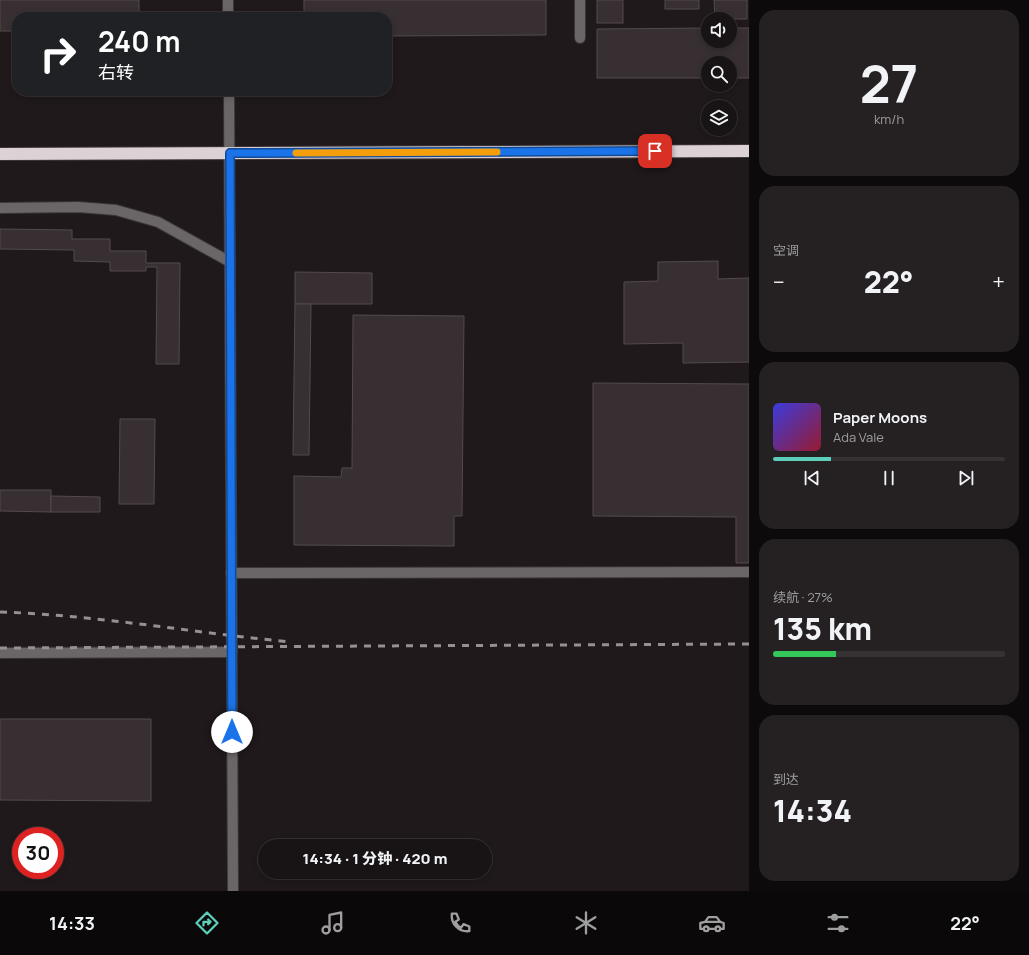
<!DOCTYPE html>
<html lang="zh">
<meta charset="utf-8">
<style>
:root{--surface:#181314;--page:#252022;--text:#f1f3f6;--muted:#9f9ea0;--line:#363234;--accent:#5cceba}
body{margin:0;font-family:Manrope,"Noto Sans SC",sans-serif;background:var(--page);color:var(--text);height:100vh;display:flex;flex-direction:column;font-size:15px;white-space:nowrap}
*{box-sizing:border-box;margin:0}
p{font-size:13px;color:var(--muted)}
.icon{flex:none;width:22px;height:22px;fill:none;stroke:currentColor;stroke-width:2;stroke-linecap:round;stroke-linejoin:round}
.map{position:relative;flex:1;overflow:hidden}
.details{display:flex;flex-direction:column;gap:10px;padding:10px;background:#0d0a0b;width:280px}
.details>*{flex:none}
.hud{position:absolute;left:12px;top:12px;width:380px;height:84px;border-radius:16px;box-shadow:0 2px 6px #0003,0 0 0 1px var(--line);background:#202124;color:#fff;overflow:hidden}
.buttons{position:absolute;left:701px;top:12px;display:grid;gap:8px}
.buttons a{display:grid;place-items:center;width:36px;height:36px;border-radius:50%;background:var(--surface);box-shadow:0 2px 6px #0003,0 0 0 1px var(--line);font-size:20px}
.speed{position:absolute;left:12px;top:827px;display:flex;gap:8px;font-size:20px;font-weight:700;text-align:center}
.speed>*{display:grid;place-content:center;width:52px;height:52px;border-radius:50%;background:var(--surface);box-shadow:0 2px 6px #0003,0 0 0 1px var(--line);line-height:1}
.speed .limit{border:6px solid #d22;background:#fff;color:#111}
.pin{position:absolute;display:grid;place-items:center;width:34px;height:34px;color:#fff;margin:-17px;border-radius:8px;box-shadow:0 2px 6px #0006}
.me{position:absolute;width:44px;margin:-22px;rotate:0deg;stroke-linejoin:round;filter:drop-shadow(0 0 3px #0008)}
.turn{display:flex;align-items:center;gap:14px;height:84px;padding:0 20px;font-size:18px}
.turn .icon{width:52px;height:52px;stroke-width:2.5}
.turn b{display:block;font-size:28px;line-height:34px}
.big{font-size:30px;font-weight:800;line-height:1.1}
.details .card{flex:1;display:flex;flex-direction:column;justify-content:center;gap:6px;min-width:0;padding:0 14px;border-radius:16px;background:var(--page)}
.details .dial{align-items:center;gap:0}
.dial b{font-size:52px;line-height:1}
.song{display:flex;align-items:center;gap:12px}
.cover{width:48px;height:48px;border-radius:6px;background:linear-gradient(135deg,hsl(240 70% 55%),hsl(350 70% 35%))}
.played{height:4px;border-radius:2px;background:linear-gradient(90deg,var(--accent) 25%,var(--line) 25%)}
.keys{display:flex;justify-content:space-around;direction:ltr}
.heat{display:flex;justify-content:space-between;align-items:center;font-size:22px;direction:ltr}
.charge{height:6px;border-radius:3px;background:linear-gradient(90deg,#34c759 27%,var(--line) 0)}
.trip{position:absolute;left:258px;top:839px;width:234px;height:40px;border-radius:20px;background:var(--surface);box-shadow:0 2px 6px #0003,0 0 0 1px var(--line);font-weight:800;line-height:40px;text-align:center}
.dock{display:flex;height:64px;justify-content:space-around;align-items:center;background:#0a0808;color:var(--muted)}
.dock .icon{width:28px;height:28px}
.dock .on{color:var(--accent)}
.dock b{font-size:18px;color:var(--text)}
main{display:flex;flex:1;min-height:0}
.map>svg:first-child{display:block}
.building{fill:#372f31;stroke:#534a4d}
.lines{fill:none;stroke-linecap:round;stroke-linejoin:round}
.minor-casing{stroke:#3d3638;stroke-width:12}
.highway-casing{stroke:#3d3638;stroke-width:14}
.minor{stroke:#6a6667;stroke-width:10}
.highway{stroke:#dcd1d4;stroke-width:12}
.rail{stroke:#969092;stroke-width:3;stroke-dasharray:7 7;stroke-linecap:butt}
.route-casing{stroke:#114b97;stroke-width:10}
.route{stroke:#1a73e8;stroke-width:7}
.slow{stroke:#f59e0b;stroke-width:7}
</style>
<main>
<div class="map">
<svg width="749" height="891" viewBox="0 0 749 891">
<rect width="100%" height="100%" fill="#20191b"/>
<g class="building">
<path d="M0,0H139V17H17V31H0Z"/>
<path d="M304,0H546V35L387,36V17H304Z"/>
<rect x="597" y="0" width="26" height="23"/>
<rect x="665" y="0" width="34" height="9"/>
<path d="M714,0H747V19H715Z"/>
<path d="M708,28V41H730V28H749V78H730V63H708V78H597V29Z"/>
<path d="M0,229L72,230V239H110V251H146V263H180L179,364H156L157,267H146V271H110V262L74,261V250L0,249Z"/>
<path d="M718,261V279L749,278V362L683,363V343L624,344V282L658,281V262Z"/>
<path d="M295,272L372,273V304H295Z"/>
<path d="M295,304H311L309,455H293Z"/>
<path d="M353,315L464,316L462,516H454V546L294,545V476L341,477L342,468H352Z"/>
<path d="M593,383L749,384V563H736V517L593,516Z"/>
<path d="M120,419H155L154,504H119Z"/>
<path d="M0,490H51V512L0,511Z"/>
<path d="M51,496L100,497V512H51Z"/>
<path d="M0,719H151V801L0,800Z"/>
</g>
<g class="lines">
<g class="minor-casing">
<g id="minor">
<path d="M228,0V17"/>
<path d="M580,0V38"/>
<path d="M229,91L233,891"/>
<path d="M0,208L78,207L116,210L158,222L230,262"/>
<path d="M231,573L749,572"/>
<path d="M0,653L232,652"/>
</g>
</g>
<g class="highway-casing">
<path id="highway" d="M0,154L749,151"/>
</g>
<use href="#minor" class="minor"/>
<use href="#highway" class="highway"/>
<g class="rail">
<path d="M0,612C97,615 194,633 291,642"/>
<path d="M0,648L749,644"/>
</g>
</g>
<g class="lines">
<g class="route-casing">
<path id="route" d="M232,732L230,153L655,151"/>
</g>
<use href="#route" class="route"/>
<path class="slow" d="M296,153L497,152"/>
</g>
</svg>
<div class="buttons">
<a><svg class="icon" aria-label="sound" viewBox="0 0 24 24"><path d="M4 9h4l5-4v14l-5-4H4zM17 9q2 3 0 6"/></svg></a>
<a><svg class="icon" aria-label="search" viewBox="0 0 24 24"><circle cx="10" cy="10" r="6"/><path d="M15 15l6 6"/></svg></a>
<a><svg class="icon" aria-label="layers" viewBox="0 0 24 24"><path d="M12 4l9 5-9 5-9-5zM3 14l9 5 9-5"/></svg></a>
</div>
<div class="speed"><div class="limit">30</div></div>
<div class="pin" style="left:655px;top:151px;background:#d93025"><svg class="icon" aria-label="arrive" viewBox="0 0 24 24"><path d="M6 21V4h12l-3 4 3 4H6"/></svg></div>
<svg class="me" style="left:232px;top:732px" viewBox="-20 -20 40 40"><circle r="19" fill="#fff"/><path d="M0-13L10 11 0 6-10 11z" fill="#1a73e8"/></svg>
<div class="trip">14:34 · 1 分钟 · 420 m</div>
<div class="hud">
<div class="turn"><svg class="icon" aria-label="right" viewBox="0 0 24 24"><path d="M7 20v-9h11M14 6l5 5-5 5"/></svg><div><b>240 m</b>右转</div></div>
</div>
</div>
<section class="details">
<div class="card dial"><b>27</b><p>km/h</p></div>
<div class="card"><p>空调</p>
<div class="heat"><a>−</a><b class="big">22°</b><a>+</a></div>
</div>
<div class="card">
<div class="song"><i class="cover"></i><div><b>Paper Moons</b><p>Ada Vale</p></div></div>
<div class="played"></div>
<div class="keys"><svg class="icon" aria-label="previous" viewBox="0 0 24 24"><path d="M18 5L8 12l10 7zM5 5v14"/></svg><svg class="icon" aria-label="pause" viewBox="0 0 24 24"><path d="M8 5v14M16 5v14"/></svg><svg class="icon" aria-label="next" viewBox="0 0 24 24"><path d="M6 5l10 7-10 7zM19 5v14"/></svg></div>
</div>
<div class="card"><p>续航 · 27%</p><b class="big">135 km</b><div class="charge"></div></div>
<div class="card"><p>到达</p><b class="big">14:34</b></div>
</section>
</main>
<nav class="dock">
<b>14:33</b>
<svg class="icon on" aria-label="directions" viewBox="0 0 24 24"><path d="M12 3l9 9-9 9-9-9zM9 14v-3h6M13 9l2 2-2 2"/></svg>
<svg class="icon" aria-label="music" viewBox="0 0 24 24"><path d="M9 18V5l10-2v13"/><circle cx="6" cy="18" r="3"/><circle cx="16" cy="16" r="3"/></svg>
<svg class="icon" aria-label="phone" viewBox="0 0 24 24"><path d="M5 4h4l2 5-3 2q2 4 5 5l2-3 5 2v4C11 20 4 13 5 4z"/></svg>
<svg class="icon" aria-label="climate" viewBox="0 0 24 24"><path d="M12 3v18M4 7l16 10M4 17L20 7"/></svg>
<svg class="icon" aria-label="car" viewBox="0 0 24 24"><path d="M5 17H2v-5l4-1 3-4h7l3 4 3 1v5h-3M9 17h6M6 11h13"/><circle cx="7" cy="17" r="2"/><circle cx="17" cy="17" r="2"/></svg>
<svg class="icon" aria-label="filters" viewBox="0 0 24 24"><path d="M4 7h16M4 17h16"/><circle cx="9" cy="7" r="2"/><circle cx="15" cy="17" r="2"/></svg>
<b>22°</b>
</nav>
